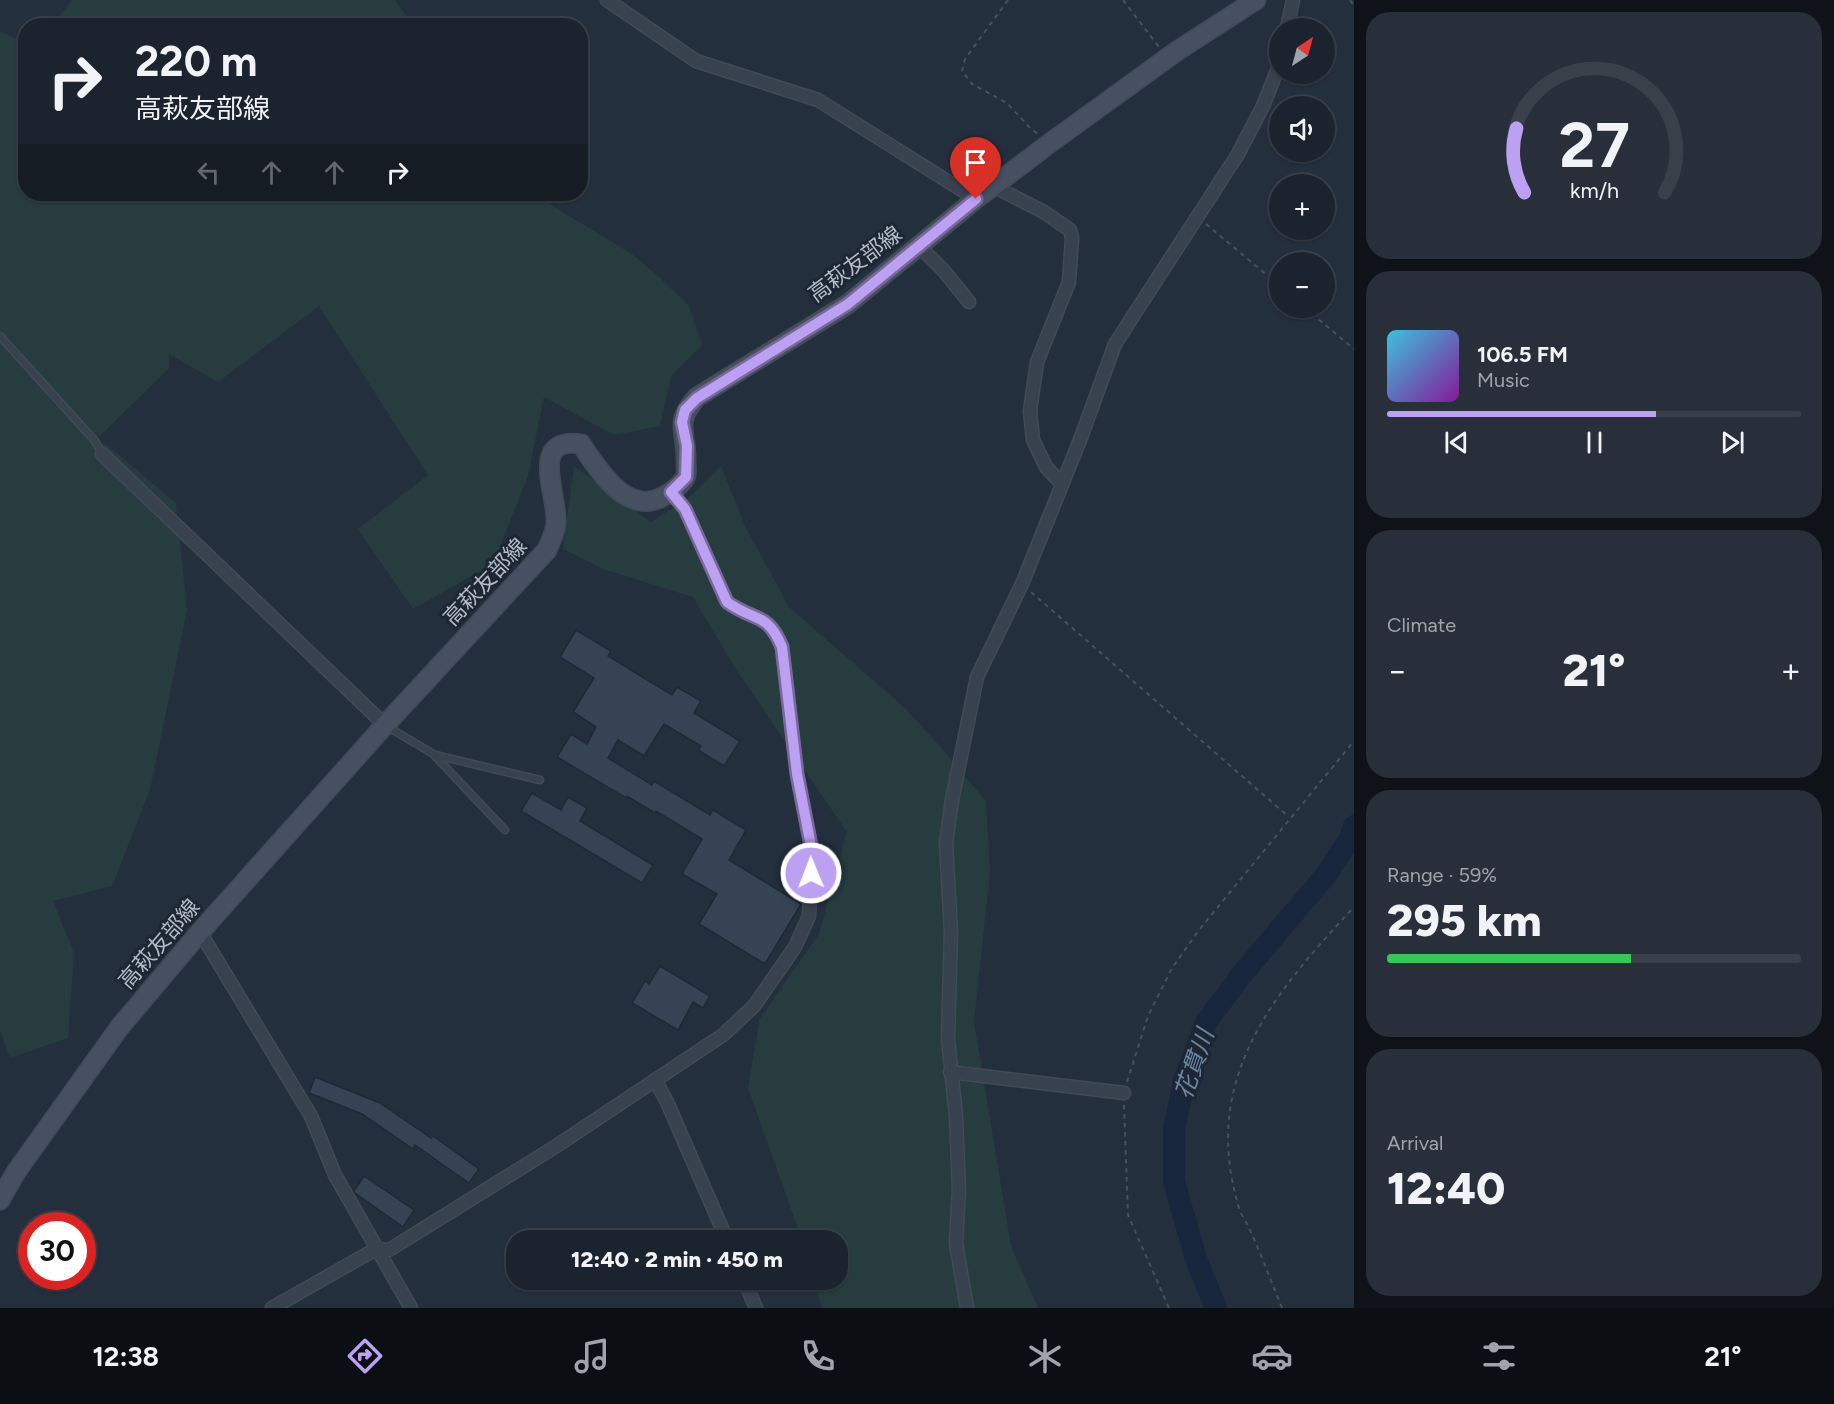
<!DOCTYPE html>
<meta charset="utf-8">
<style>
:root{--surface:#1b232e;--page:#282f3a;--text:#f1f3f6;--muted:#a0a4aa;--line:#39404a;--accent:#bca0f2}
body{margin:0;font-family:Figtree,"Noto Sans JP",sans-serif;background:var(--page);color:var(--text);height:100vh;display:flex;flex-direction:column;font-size:22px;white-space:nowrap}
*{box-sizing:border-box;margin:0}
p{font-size:20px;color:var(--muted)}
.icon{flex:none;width:33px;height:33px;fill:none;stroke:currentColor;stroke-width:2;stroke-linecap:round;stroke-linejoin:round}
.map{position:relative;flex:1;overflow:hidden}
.sheet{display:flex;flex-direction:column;gap:12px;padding:12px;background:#0f1319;width:480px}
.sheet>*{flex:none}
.guide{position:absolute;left:18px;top:18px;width:570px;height:183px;border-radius:24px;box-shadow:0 2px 4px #0004,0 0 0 2px var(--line);background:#1b232e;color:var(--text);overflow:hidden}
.needle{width:39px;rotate:36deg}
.controls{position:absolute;left:1269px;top:18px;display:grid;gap:12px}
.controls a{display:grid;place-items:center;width:66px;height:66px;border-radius:50%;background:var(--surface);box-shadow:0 2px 4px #0004,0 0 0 2px var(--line);font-size:30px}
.speed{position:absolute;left:18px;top:1212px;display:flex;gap:12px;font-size:30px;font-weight:700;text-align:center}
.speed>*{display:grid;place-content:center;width:78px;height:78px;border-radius:50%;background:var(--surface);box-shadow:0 2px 4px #0004,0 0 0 2px var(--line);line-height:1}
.speed .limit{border:9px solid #d22;background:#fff;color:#111}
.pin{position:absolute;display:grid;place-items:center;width:51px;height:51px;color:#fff;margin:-62px -26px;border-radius:50% 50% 50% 0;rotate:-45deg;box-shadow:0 0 6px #0007}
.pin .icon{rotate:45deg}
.me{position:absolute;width:66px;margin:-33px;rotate:359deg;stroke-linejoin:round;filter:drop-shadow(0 0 4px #0008)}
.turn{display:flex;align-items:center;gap:21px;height:126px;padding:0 18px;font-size:27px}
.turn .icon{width:78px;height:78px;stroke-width:2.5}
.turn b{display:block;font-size:42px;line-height:51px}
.lanes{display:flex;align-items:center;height:57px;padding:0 18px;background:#0003;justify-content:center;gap:30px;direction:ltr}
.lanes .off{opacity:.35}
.big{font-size:45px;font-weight:800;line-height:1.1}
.sheet .widget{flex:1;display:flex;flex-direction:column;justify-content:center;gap:9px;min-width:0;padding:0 21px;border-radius:24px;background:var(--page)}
.sheet .dial{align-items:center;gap:0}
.dial svg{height:156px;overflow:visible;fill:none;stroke:var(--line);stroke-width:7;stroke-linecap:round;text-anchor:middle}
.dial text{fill:var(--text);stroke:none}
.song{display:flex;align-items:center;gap:18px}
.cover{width:72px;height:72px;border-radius:9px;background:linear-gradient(135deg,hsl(190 70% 55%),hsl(290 70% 35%))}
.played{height:6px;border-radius:3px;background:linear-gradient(90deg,var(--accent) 65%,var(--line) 65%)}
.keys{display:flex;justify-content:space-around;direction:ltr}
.heat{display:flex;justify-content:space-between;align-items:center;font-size:33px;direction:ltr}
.charge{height:9px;border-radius:4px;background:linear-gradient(90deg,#34c759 59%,var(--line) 0)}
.trip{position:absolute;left:506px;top:1230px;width:342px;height:60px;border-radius:24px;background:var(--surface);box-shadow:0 2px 4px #0004,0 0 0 2px var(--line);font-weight:800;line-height:60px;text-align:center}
.tabs{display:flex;height:96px;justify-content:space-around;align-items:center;background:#0b0e12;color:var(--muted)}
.tabs .icon{width:42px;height:42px}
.tabs .current{color:var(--accent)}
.tabs b{font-size:27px;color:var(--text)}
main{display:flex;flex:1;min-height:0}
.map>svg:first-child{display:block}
.green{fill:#263c3f}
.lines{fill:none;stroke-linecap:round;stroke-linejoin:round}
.river{stroke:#17263c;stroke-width:22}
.building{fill:#364354;stroke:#1f2835;stroke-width:1.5}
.lane-casing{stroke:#414a57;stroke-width:9}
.street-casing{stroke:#414a57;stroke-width:15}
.secondary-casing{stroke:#414a57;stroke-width:21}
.path{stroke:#3f5557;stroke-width:2;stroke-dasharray:4.5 4.5;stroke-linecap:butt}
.lane{stroke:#38414e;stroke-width:6}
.street{stroke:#38414e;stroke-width:12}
.secondary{stroke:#465061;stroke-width:18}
.route-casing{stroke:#7a689d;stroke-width:15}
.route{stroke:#bca0f2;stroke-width:10}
.labels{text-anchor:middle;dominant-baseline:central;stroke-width:6;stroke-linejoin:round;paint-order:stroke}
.street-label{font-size:22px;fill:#b4bcc9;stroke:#1d2633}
.water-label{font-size:24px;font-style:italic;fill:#6d86a8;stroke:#1d2633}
</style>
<main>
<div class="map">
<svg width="1354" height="1308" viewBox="0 0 1354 1308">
<rect width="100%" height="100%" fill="#242f3e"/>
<g class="green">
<path d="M73,0H395L413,25H52Z"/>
<path d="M0,31L25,43L26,194H533L632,254L658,276L689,306L702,345L671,376L660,426L614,435L544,397L528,476L493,564L413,609L358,529L428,475L319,306L218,382L169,354V368L95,441L107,445L176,503L187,610L150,790L112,886L53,901L74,953L68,1038L10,1058L0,1030Z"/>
<path d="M574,466L651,522L692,495L721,466L745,526L789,607L905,708L936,742L986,801L990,873L974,1022L1011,1246L1038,1308H822L814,1280H837V1240H802L748,1088L760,1018L819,934L847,832L739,674L693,597L603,569L563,549Z"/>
</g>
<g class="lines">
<path class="river" d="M1216,1308L1196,1259L1174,1182V1129L1185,1078L1207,1021L1243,973L1326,875L1350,838L1354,826"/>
</g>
<g class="building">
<path d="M576,630L611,651L608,656L672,695L677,687L701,701L694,713L740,741L724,766L698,750L701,746L664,724L644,756L618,740L608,758L652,785L654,781L710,815L713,810L746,830L729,860L801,904L765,964L699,924L717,894L682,874L702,839L656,811L655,813L627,796L626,798L557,757L571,734L587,744L596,727L573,712L594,678L560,657Z"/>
<path d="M532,793L561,810L568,797L587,808L580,821L653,865L642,883L521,811Z"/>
<path d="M660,966L710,996L703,1008L693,1002L678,1030L632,1003L645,981L649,984Z"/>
<path d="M315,1077L380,1103L431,1138L433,1136L479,1169L469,1183L415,1145L413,1149L362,1114L309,1093Z"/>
<path d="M364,1176L414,1210L403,1227L355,1193L354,1191Z"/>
</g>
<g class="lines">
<g class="lane-casing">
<g id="lane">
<path d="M0,336L95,441L102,454"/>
<path d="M388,727L435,755L540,780"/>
<path d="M435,756L505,830"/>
</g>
</g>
<g class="street-casing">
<g id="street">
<path d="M607,0L696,61L818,100L976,199"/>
<path d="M1287,28L1293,0"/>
<path d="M993,186L1044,212L1070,230L1072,238L1069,282L1037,362L1030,411L1033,440L1046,467L1062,484"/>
<path d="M919,246L944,271L969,302"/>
<path d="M102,454L385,725"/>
<path d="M200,932L311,1116L335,1175L411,1308"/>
<path d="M950,1072L1124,1093"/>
<path d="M655,1080L667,1102L727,1240"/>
<path d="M744,1280L756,1308"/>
<path d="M272,1308L376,1249L389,1250L558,1145L723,1035L754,1006L795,947L809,916L812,851L797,774L782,647C768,611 754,622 727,602L685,509L671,492"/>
<path d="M967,1308L956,1243L959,1190L956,1116L948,1039L951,932L946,843L952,800L977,677L1022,584L1080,440L1115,344L1238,154L1263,106L1280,63"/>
</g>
</g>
<g class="secondary-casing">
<path id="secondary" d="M0,1200L16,1172L119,1028L200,932L385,725L547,550C550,542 556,531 556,523C558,495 528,436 581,444C600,472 628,518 666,495C672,492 683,483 686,476C687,472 686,466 686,462C687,430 673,424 697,397L848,304L976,199L1050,143L1177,51L1256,0"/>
</g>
<g class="path">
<path d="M1008,0L965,59L962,71L972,84L1007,103L1031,129L1038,134"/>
<path d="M1123,0L1159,47"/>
<path d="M1350,0L1354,6"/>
<path d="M1206,224L1280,286"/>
<path d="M1305,308L1354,349"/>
<path d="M1031,592L1289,817"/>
<path d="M1127,1082L1148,1016L1172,968L1199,930L1354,741"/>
<path d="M1124,1105L1128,1215L1169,1308"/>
<path d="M1282,1308C1271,1281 1261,1254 1249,1228C1246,1221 1241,1215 1239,1208C1200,1080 1272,995 1354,907"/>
</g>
<use href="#lane" class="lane"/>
<use href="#street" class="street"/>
<use href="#secondary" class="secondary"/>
</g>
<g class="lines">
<g class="route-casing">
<path id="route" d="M811,873L812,851L797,774L782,647C767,611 754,622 727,602L685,509L671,492L686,477L687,446L682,422L685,410L697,398L848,304L976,199"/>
</g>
<use href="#route" class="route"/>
</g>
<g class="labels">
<g class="street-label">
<text transform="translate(855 264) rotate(-37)">高萩友部線</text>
<text transform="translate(485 582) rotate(-47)">高萩友部線</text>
<text transform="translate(159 944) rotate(-49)">高萩友部線</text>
</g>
<g class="water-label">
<text transform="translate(1194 1064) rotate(-71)">花貫川</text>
</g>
</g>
</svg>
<div class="controls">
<a><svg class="needle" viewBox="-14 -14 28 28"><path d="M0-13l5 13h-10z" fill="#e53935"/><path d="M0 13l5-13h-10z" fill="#a0a4aa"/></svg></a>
<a><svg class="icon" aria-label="sound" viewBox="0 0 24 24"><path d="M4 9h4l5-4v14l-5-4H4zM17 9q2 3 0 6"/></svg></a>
<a>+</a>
<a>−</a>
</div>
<div class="speed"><div class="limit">30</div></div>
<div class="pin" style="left:976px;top:199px;background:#d93025"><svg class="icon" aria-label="arrive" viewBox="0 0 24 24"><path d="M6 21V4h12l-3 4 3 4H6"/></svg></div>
<svg class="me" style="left:811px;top:873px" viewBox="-20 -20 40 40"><circle r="17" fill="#bca0f2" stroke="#fff" stroke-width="3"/><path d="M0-11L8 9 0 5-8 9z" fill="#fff"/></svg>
<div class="trip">12:40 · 2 min · 450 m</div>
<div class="guide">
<div class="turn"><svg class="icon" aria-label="right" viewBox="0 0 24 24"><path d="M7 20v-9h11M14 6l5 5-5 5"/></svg><div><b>220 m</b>高萩友部線</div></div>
<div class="lanes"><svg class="icon off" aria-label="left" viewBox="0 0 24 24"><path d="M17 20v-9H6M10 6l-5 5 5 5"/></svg><svg class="icon off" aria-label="ahead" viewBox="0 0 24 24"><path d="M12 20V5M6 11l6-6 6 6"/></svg><svg class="icon off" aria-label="ahead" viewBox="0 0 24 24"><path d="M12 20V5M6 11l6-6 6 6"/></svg><svg class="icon" aria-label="right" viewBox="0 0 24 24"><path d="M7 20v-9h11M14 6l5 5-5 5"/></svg></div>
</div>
</div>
<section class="sheet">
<div class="widget dial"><svg viewBox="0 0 100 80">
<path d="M14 69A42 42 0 1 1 86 69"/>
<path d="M14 69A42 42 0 0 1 10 36" stroke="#bca0f2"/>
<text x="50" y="56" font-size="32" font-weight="700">27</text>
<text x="50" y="72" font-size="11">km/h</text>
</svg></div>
<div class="widget">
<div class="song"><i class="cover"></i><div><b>106.5 FM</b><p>Music</p></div></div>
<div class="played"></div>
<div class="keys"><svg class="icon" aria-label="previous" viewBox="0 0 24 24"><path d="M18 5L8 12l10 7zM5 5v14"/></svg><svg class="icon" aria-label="pause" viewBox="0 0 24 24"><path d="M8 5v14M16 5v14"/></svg><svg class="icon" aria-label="next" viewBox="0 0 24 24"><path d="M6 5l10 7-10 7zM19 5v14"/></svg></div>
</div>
<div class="widget"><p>Climate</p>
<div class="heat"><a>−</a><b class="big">21°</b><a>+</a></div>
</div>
<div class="widget"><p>Range · 59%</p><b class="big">295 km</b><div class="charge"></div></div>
<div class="widget"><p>Arrival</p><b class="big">12:40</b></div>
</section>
</main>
<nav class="tabs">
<b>12:38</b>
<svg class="icon current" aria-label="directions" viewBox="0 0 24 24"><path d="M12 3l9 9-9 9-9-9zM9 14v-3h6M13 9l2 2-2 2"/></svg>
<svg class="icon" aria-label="music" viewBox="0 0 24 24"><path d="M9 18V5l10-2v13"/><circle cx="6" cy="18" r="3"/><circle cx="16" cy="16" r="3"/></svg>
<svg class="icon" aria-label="phone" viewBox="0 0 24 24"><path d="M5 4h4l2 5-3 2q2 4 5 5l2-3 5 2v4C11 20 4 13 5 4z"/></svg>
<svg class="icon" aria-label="climate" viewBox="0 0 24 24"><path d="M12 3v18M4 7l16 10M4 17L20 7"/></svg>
<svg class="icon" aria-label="car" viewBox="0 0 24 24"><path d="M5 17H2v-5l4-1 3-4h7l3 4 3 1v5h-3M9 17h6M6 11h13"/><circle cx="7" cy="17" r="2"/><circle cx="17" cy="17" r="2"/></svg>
<svg class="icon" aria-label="filters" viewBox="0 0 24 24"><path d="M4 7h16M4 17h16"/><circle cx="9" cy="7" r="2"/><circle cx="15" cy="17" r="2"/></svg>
<b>21°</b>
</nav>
